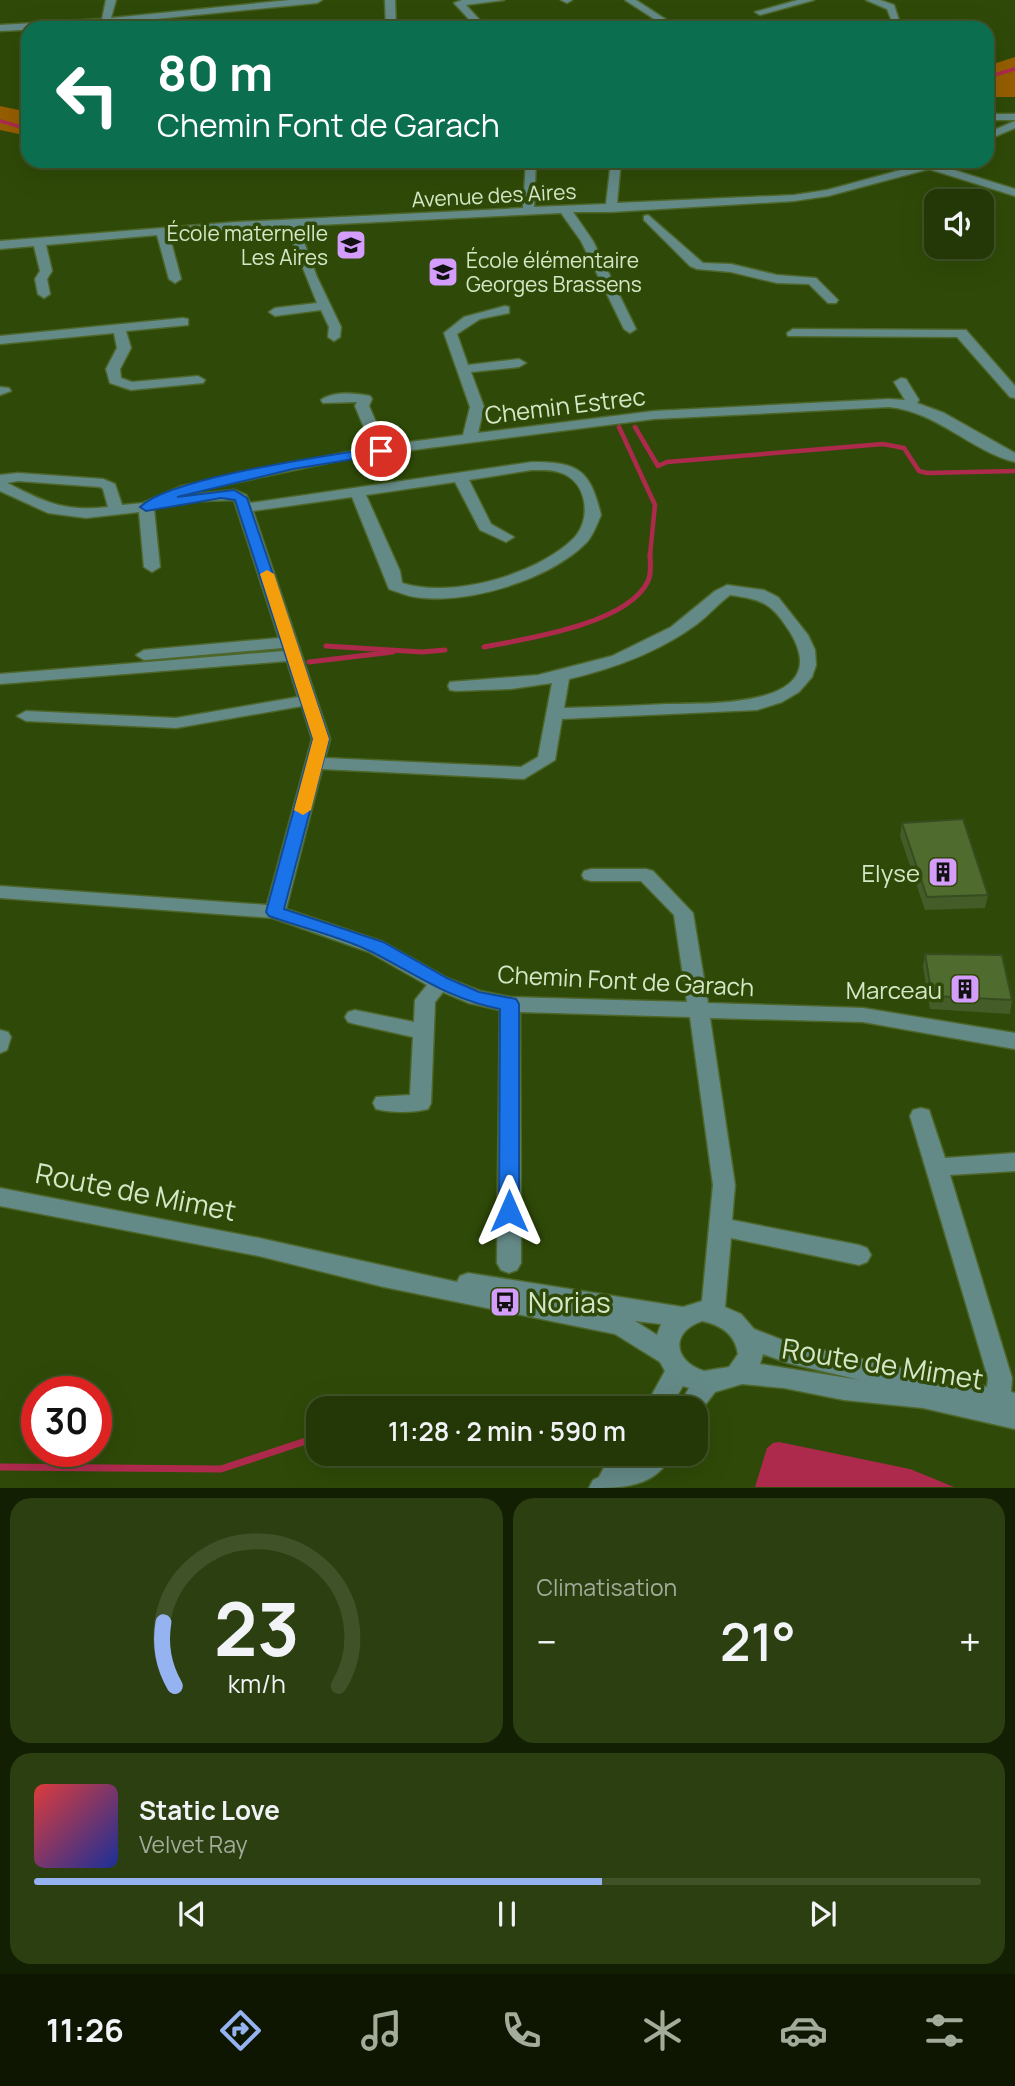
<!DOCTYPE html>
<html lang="fr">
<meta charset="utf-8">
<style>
:root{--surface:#233806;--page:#2b3f10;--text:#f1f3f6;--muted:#a3ac9b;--line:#405228;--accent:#95b2f1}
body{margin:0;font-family:Manrope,sans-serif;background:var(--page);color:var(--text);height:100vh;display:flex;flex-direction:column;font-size:26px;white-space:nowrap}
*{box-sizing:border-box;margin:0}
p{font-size:23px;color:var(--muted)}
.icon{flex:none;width:38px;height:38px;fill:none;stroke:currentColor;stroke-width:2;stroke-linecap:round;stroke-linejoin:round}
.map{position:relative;height:1488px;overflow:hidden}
.details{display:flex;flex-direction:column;gap:10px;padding:10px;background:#131f03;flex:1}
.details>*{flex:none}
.guide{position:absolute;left:21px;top:21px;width:973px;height:147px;border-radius:21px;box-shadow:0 7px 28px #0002,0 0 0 2px var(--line);background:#0b6e4f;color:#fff;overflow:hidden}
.buttons{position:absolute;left:924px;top:189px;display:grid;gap:14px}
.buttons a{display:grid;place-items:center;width:70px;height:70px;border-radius:14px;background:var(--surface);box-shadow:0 7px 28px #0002,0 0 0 2px var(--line);font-size:35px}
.speed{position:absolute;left:21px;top:1376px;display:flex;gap:14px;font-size:35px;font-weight:700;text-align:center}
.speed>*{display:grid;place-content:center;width:91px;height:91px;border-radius:50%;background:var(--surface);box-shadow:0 7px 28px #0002,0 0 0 2px var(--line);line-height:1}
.speed .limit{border:10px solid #d22;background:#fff;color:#111}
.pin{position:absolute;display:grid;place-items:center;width:60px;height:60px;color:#fff;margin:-30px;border:4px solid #fff;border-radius:50%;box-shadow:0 2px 7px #0007}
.me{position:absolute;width:77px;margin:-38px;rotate:0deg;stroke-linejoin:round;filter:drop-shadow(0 0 5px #0008)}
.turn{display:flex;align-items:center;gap:24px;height:147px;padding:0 21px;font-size:32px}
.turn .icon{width:91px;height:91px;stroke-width:2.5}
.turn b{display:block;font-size:49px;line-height:60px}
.big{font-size:52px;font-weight:600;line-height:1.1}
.details .tile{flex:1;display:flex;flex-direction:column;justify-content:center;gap:10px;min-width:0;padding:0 24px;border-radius:21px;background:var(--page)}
.details .dial{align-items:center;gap:0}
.dial svg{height:182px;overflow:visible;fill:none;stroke:var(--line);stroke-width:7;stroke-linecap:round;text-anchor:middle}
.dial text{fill:var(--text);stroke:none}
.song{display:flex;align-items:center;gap:21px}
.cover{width:84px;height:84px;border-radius:10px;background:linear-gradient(135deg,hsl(0 70% 55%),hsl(230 70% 35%))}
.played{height:7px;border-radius:4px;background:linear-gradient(90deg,var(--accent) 60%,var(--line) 60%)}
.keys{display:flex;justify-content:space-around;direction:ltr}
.heat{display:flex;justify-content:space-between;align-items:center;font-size:38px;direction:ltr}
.details .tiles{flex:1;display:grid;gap:10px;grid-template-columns:1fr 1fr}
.tile:last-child{grid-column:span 2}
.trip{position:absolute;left:306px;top:1396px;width:402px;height:70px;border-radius:21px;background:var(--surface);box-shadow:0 7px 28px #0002,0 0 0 2px var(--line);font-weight:600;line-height:70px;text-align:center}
.menu{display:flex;height:112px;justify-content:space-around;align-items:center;background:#0e1602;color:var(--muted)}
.menu .icon{width:49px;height:49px}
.menu .selected{color:var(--accent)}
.menu b{font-size:32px;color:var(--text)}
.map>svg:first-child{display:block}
.green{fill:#955e00}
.water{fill:#ad2a4d}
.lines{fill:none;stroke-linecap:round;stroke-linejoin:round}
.stream-far3{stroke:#ad2a4d;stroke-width:3.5}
.stream-far2{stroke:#ad2a4d;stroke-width:4.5}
.stream-far1{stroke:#ad2a4d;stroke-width:5}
.stream{stroke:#ad2a4d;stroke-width:7}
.minor-casing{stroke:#4d662a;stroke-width:3}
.minor{fill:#648a87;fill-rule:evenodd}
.wall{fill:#445d28}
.building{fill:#4f6c2e;stroke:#374c20;stroke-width:2}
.route{fill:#1a73e8;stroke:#114b97;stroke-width:2}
.slow{fill:#f59e0b}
.labels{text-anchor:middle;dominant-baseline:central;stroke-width:7;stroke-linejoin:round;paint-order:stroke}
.far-street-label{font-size:21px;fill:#d5e7c6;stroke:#2f4a08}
.far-poi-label{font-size:21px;fill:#d5e7c6;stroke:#2f4a08;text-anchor:end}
.street-label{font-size:24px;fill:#d5e7c6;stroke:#2f4a08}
.poi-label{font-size:24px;fill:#d5e7c6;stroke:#2f4a08;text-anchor:end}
.near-street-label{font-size:28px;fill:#d5e7c6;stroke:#2f4a08}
.near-poi-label{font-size:28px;fill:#d5e7c6;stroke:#2f4a08;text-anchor:start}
</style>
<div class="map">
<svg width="1015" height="1488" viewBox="0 0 1015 1488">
<rect width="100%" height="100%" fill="#2f4a08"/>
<g class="green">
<path d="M1015,57V97H987V66Z"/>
<path d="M0,106L28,112V136L0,130Z"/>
</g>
<path class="water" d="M779,1442L910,1469L954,1487H755L767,1448L773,1443Z"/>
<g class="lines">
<g class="stream-far3">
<path d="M987,77L1015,69"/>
<path d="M0,121L28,129"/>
</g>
<g class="stream-far2">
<path d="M619,427L655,505L650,555"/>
<path d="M635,427L658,466L667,462L883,444L904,448L919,471L927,473L1015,471"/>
</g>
<g class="stream-far1">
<path d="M326,646L422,652L445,650"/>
<path d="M484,647C526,639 628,624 648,581C652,573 650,562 650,554"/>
<path d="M309,662L393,652"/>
</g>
<g class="stream">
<path d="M406,1409L412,1407"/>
<path d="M0,1467L221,1469L318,1437"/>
</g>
<g class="minor-casing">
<g id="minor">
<path d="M106,0H116L111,18L290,0H322L317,3L66,28L0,31V25L102,19Z"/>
<path d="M385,0H395L396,28H386Z"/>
<path d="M504,0L466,5L487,28H477L454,3L462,0Z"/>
<path d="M561,0H572L567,3Z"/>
<path d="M625,0H636L679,28H668Z"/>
<path d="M798,0H814L760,15L755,12Z"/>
<path d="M866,0H880L894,5L901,26L889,28L893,24L887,9Z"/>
<rect x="987" y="114" width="28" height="6"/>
<path d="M1015,121V128L987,140V133Z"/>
<path d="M526,161H536L534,207L606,204L611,161H621L617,203L794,195L827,190L934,161H951L941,166L1015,189V196L929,169L828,196L794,201L611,212H573L593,241L636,329L630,333L624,329L581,241L561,213L298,226L317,277L341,327L340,337L334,341L328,337L329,327L321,310L275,316L269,312L275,308L317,303L286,226L169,234L181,279L175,283L169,279L157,235L46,245L52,271L47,279L50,294L44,298L38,294L35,279L40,271L34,246L0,249V241L237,222L523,208Z"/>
<path d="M697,161H707L711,166L701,168Z"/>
<path d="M648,215L703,263L731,264L777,275L816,278L838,300L836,303H828L809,284L777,283L731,272L697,269L690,266L644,220V216Z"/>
<path d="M505,306L509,307V313L480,319L457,334L468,365L519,359L526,363L519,367L471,372L484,407L478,433L654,411L889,399L905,400L894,382L901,378L906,379L919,400L917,403L944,413L1015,453V462C969,450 938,412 889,407L654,419L351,458L186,493L154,509L160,567L152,572L144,567L139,512L86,518L48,513L0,491V475L18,473L103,479L115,484L122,505L143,503L182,486L372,447L355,406L357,402L323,403L321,400C333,391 355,393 370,396L372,399L369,406L386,445L463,435L470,407L444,333L464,317ZM18,481L100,487L103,489L108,507C63,512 45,502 7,483Z"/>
<path d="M183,318L188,319V325L126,331L131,348L120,369L121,378L132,382L198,376L205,380L203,383L131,390L110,383L106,369L117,348L114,333L0,344V336Z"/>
<path d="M793,329L966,330L1015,386V398L1010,397L957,337L788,336L787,333Z"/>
<path d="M0,387L9,388L11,391L0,395Z"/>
<path d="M532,462C579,462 590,470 601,515C597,524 593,536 586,543C549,580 467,605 415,597C407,596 398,592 389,589L352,497L253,511L330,739L325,758L521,767L538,757L552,683L511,689L456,691L450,690L448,686L450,682L538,675L612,656L671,627L715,591L727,585L764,590L778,597L808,635L815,650L816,665L812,677L799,692L782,702L757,710L562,719L555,760L524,779L322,769L286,909L383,942L447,978L480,991L510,997L687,1002L674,915L641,881H591L584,879L582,875L584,871L591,869H646L653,871L693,913L708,1003L863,1008L1015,1033V1049L863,1022L710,1018L735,1185L732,1220L859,1245L867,1248L871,1255L867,1262L859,1265L731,1238L725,1307L741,1314L754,1329L790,1343L987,1387L988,1378L910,1116L913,1110L921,1108L929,1110L945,1158L1015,1153V1171L950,1175L1012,1378L1011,1392L1015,1393V1429L923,1408L844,1400L784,1388L742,1384L715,1392L696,1417V1409H677L689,1388L683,1386L669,1409H644L665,1371L660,1362L615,1334L384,1287L259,1256L0,1206V1188L259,1238L457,1282L460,1276L468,1273L683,1307L702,1301L713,1185L690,1017L520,1012L521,1263L517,1270L509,1273L501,1270L497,1263L500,1010L469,1003L443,992L435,1002L431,1103L428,1109C413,1113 391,1113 376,1109L373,1103L376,1097L410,1095L413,1037L355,1024L348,1022L345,1017L348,1012L355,1010L414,1022L415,1000L427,985L369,952L273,918L0,898V886L267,905L312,739L302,706L176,728L26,721L17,716L26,711L176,718L298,697L287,661L0,684V674L284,651L282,648L144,660L136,655L144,650L279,638L234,500L202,501L195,497L197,494L234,490L246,495L250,503ZM532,470C542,470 554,469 564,474C588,485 591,520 574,538C537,575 451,599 402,583L400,571L366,495L455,482L480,530L506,542L514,537L491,524L469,480ZM730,595C763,600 771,602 790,632C837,709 707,703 666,704C632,706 598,707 564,708L569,679C615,668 659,652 697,624C709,615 718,604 730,595ZM635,1321L661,1324L657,1335ZM702,1321C721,1325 735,1334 738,1354L729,1367L704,1371C673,1361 670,1332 702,1321ZM763,1354L788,1363L860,1380L760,1364Z"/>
<path d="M0,1030L8,1032L11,1037L7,1050L0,1053Z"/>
<path d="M611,1454H638L636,1458L640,1454H672C656,1488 621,1488 589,1488L593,1480L599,1477Z"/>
</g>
</g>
<use href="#minor" class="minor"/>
</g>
<g class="wall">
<path d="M902,823L988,895L985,908L925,910L900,836Z"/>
<path d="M925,954L1012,1000L1010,1014L930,1009L923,967Z"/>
</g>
<g class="building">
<path d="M963,819L988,895L927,897L902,823Z"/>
<path d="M925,954L1002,955L1012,1000L932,996Z"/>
</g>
<path class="route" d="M381,447L385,448V454L293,469L177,497L234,490L247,498L329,739L284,909L383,942L447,978L479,992L516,999L519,1004V1211L516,1217L509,1219L502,1217L499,1211L500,1009C451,1000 415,974 372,952C340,936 302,928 269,916L266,912L313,739L235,500L221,498L146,511L140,507C170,477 332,455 381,447Z"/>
<path class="slow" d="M267,570L274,574L329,739L311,810L303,815L294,810L313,739L260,574Z"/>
<defs>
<g id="school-square" transform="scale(1.575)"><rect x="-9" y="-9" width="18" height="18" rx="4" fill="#d49cfb" stroke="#2f4a08"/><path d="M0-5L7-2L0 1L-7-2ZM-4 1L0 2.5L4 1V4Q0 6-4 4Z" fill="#111"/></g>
<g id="building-square" transform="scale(1.575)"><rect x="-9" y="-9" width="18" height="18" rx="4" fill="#d49cfb" stroke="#2f4a08"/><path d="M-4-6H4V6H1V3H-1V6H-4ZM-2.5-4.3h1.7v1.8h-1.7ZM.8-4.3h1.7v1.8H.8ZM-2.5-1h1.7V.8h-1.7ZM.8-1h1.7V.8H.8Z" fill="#111"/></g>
<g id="bus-square" transform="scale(1.575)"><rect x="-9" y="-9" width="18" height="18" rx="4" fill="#d49cfb" stroke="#2f4a08"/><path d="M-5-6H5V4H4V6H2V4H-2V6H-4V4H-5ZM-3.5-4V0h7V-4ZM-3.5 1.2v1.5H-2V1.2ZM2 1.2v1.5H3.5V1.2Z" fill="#111"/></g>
</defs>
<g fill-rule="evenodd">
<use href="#school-square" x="351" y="245"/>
<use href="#school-square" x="443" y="272"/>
<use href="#building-square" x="943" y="872"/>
<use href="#building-square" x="965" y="989"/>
<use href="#bus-square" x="505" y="1302"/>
</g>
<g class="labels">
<g class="far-street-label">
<text transform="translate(494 195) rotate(-3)">Avenue des Aires</text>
</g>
<g class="far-poi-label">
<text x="328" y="233">École maternelle<tspan x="328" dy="24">Les Aires</tspan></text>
<text x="466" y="260" text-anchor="start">École élémentaire<tspan x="466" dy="24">Georges Brassens</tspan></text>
</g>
<g class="street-label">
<text transform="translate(565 405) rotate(-7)">Chemin Estrec</text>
<text transform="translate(626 980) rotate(3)">Chemin Font de Garach</text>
</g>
<g class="poi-label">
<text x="920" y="872">Elyse</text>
<text x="942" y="989">Marceau</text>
</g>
<g class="near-street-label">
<text transform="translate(136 1191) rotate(11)">Route de Mimet</text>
<text transform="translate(883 1363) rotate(9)">Route de Mimet</text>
</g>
<g class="near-poi-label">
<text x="528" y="1302">Norias</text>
</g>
</g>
</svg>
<div class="buttons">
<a><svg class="icon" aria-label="sound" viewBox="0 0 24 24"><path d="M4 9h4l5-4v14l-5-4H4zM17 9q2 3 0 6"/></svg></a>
</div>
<div class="speed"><div class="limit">30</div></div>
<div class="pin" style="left:381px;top:451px;background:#d93025"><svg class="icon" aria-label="arrive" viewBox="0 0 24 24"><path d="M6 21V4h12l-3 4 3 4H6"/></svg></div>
<svg class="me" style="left:509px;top:1211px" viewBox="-20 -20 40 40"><path d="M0-17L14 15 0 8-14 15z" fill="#1a73e8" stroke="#fff" stroke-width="4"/></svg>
<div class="trip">11:28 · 2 min · 590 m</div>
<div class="guide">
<div class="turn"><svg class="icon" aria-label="left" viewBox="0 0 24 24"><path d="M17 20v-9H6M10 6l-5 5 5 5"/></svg><div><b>80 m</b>Chemin Font de Garach</div></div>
</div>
</div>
<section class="details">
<div class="tiles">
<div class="tile dial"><svg viewBox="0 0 100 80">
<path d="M14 69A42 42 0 1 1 86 69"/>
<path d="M14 69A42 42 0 0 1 9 41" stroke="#95b2f1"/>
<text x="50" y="56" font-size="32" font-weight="700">23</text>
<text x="50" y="72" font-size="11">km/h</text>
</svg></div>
<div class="tile"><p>Climatisation</p>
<div class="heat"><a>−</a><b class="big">21°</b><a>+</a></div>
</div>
<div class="tile">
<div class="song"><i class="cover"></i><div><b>Static Love</b><p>Velvet Ray</p></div></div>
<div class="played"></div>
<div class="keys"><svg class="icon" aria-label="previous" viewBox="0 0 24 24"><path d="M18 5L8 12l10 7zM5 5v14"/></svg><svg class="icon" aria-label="pause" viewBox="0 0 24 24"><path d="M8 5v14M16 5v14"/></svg><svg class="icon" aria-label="next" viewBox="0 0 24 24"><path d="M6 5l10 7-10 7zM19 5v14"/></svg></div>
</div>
</div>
</section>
<nav class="menu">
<b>11:26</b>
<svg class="icon selected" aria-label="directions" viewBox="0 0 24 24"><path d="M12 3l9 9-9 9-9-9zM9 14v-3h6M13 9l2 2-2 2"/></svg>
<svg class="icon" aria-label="music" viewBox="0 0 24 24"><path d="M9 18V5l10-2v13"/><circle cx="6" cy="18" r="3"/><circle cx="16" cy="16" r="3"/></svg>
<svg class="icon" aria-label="phone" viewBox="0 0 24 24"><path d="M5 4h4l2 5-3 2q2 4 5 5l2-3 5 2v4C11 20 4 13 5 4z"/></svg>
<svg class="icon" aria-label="climate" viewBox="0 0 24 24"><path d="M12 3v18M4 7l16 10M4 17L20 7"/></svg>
<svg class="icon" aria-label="car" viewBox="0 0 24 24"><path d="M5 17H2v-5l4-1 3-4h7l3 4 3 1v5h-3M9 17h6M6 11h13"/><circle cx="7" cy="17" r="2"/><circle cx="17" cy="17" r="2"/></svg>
<svg class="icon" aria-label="filters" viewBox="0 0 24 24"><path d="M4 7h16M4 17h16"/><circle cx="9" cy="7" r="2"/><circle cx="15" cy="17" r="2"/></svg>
</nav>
